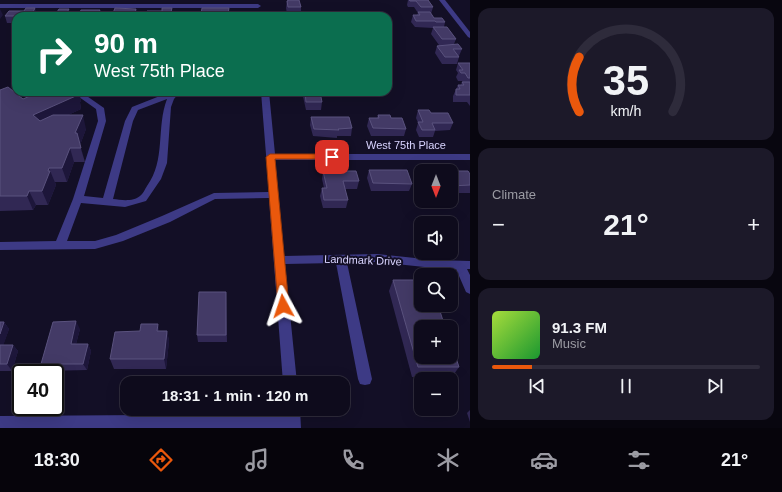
<!DOCTYPE html>
<meta charset="utf-8">
<style>
:root{--surface:#0e0b1c;--page:#1c1929;--text:#f1f3f6;--muted:#9b9ba3;--line:#2e2b3b;--accent:#ea580c}
body{margin:0;font-family:Arial,sans-serif;background:var(--page);color:var(--text);height:100vh;display:flex;flex-direction:column;font-size:15px;white-space:nowrap}
*{box-sizing:border-box;margin:0}
p{font-size:13px;color:var(--muted)}
.icon{flex:none;width:22px;height:22px;fill:none;stroke:currentColor;stroke-width:2;stroke-linecap:round;stroke-linejoin:round}
.map{position:relative;flex:1;overflow:hidden}
.side{display:flex;flex-direction:column;gap:8px;padding:8px;background:#08060f;width:312px}
.side>*{flex:none}
.guide{position:absolute;left:12px;top:12px;width:380px;height:84px;border-radius:12px;box-shadow:0 4px 16px #0002,0 0 0 1px var(--line);background:#0b6e4f;color:#fff;overflow:hidden}
.needle{width:26px;rotate:180deg}
.controls{position:absolute;left:414px;top:164px;display:grid;gap:8px}
.controls a{display:grid;place-items:center;width:44px;height:44px;border-radius:8px;background:var(--surface);box-shadow:0 4px 16px #0002,0 0 0 1px var(--line);font-size:20px}
.speed{position:absolute;left:12px;top:364px;display:flex;gap:8px;font-size:20px;font-weight:700;text-align:center}
.speed>*{display:grid;place-content:center;width:52px;height:52px;border-radius:50%;background:var(--surface);box-shadow:0 4px 16px #0002,0 0 0 1px var(--line);line-height:1}
.speed .limit{border:2px solid #111;border-radius:6px;background:#fff;color:#111}
.pin{position:absolute;display:grid;place-items:center;width:34px;height:34px;color:#fff;margin:-17px;border-radius:8px;box-shadow:0 2px 6px #0006}
.me{position:absolute;width:44px;margin:-22px;rotate:355deg;stroke-linejoin:round;filter:drop-shadow(0 0 3px #0008)}
.turn{display:flex;align-items:center;gap:14px;height:84px;padding:0 16px;font-size:18px}
.turn .icon{width:52px;height:52px;stroke-width:2.5}
.turn b{display:block;font-size:28px;line-height:34px}
.big{font-size:30px;font-weight:800;line-height:1.1}
.side .card{flex:1;display:flex;flex-direction:column;justify-content:center;gap:6px;min-width:0;padding:0 14px;border-radius:12px;background:var(--page)}
.side .dial{align-items:center;gap:0}
.dial svg{height:104px;overflow:visible;fill:none;stroke:var(--line);stroke-width:7;stroke-linecap:round;text-anchor:middle}
.dial text{fill:var(--text);stroke:none}
.song{display:flex;align-items:center;gap:12px}
.cover{width:48px;height:48px;border-radius:6px;background:linear-gradient(135deg,hsl(80 70% 55%),hsl(130 70% 35%))}
.played{height:4px;border-radius:2px;background:linear-gradient(90deg,var(--accent) 15%,var(--line) 15%)}
.keys{display:flex;justify-content:space-around;direction:ltr}
.heat{display:flex;justify-content:space-between;align-items:center;font-size:22px;direction:ltr}
.trip{position:absolute;left:120px;top:376px;width:230px;height:40px;border-radius:12px;background:var(--surface);box-shadow:0 4px 16px #0002,0 0 0 1px var(--line);font-weight:800;line-height:40px;text-align:center}
.tabs{display:flex;height:64px;justify-content:space-around;align-items:center;background:#06040b;color:var(--muted)}
.tabs .icon{width:28px;height:28px}
.tabs .selected{color:var(--accent)}
.tabs b{font-size:18px;color:var(--text)}
main{display:flex;flex:1;min-height:0}
.map>svg:first-child{display:block}
.lines{fill:none;stroke-linecap:round;stroke-linejoin:round}
.minor{fill:#3d3a85;fill-rule:evenodd}
.wall{fill:#312854}
.shaded-wall{fill:#1d163a}
.building{fill:#433a66;stroke:#5a527e}
.route{fill:#ea580c;stroke:#983908}
.labels{text-anchor:middle;dominant-baseline:central;stroke-width:4;stroke-linejoin:round;paint-order:stroke}
.street-label{font-size:11px;fill:#d9d4ff;stroke:#130f26}
</style>
<main>
<div class="map">
<svg width="470" height="428" viewBox="0 0 470 428">
<rect width="100%" height="100%" fill="#130f26"/>
<g class="lines">
<g class="minor">
<path d="M439,0H445L470,32V38L468,37Z"/>
<path d="M0,4H258L261,6L258,8H0Z"/>
<path d="M72,92H81L104,108L106,121L84,196L103,198L125,121L132,107L170,92H180L174,99L171,107L167,163L161,179L146,201L125,207L81,203L67,241H95L116,235L162,216L214,193L269,192L261,92H269L275,154H470V160H275L284,256L377,254L434,260L470,261V269H467L470,275V294L466,292L456,269L434,268L377,262L347,263L372,379L370,384L365,385L360,384L358,379L336,263L285,264L297,383H283L269,198L215,199L170,222L123,241L95,249L0,250V242L56,241L73,199L98,121L96,109ZM167,99C156,128 166,160 147,186C145,189 143,194 140,196C133,202 121,200 113,199L133,121L138,110Z"/>
<path d="M286,409H300L301,428H0V416L286,414Z"/>
</g>
</g>
<g class="wall">
<path d="M286,0H299L301,7V12L302,16H288L289,14H287L286,8L287,0Z"/>
<path d="M408,0H428L433,7L431,14L434,18L445,22L444,27L456,39L454,44L462,49L459,56H458L459,57L457,64H442L435,53L437,46L439,45L431,34L433,28L415,27L411,22L413,15H417L418,13L414,7H408L407,5Z"/>
<path d="M172,8V16H146Z"/>
<path d="M229,8V16H201V14Z"/>
<path d="M136,9L137,16H113V13Z"/>
<path d="M100,10L102,16H78Z"/>
<path d="M37,14L36,16H16V23H7L5,16Z"/>
<path d="M458,63H470V106L467,102H453V96L458,85H461L462,82H463L462,81H458L456,77L458,73L456,70Z"/>
<path d="M0,90L23,99L29,96L27,95L26,92H79L81,101L80,102L81,109L68,115L86,129L80,145L85,162H74L67,182H55L56,185L48,205H36L33,210L0,211Z"/>
<path d="M302,92H320L322,102L321,110H306Z"/>
<path d="M418,110L453,123L450,130L435,131L433,137H419L416,130L418,123L416,118Z"/>
<path d="M378,115L391,118L406,129L404,136H371L367,126L369,118H377Z"/>
<path d="M311,117L352,128L351,136H337V138L313,136L310,125Z"/>
<path d="M440,169L470,174V193H451V171H440Z"/>
<path d="M369,170L412,184L409,191H371L367,178Z"/>
<path d="M323,171L359,181L357,189H345L348,200L346,208H323L320,196L322,188H324L322,179Z"/>
<path d="M393,280L459,367L452,377H412L389,291Z"/>
<path d="M226,292L227,342H198L197,335Z"/>
<path d="M0,322H4L9,329L3,345H13L18,351L12,371H0Z"/>
<path d="M80,329L76,344H88L91,351L87,370L45,371L41,364Z"/>
<path d="M160,331H167L169,341L166,369H114L110,359Z"/>
<path d="M470,410V422L467,413Z"/>
</g>
<g class="shaded-wall">
<path d="M35,8L37,14L36,16H31Z"/>
<path d="M172,8V16H171V12Z"/>
<path d="M0,9L3,15L0,19Z"/>
<path d="M69,9L70,16H65Z"/>
<path d="M136,9L137,16H135V13Z"/>
<path d="M100,10L102,16H99L98,14Z"/>
<path d="M72,92H79L81,101L80,102L81,109L38,129L33,115Z"/>
<path d="M83,115L86,129L80,145L85,162L80,146L75,133Z"/>
<path d="M70,148L74,162L67,182L62,168Z"/>
<path d="M49,168L56,185L48,205L42,191Z"/>
<path d="M29,191L36,205L33,210L27,196Z"/>
<path d="M76,321L80,329L74,351L71,344Z"/>
<path d="M4,322L9,329L1,352L0,350V334Z"/>
<path d="M158,324L160,334L157,331Z"/>
<path d="M167,331L169,341L166,369L164,359Z"/>
<path d="M88,344L91,351L87,370L83,364Z"/>
<path d="M13,345L18,351L12,371L7,364Z"/>
</g>
<g class="building">
<path d="M288,0H299L301,7H288L287,1H288Z"/>
<path d="M409,0H428L433,7H421L416,1H410Z"/>
<path d="M26,8H35L31,16H5L9,11H24Z"/>
<path d="M115,8L136,9L135,13H113Z"/>
<path d="M162,8H172L171,12H167L166,16H146L147,11H162Z"/>
<path d="M202,8H229L228,14H217V16L201,14Z"/>
<path d="M59,9H69L65,16H40L43,12H57Z"/>
<path d="M81,10H100L98,14L78,16Z"/>
<path d="M289,12H301L302,16H289Z"/>
<path d="M418,12H430L434,18H442L445,22H436L435,21H416L413,15H420Z"/>
<path d="M433,27H447L456,39H442Z"/>
<path d="M458,44L462,49H453L459,57H445L437,46Z"/>
<path d="M458,63H470V78H468L465,73H461L459,70H463Z"/>
<path d="M462,82H470V95H456V89H460L458,85H464Z"/>
<path d="M8,87L23,99L37,93L36,92H74L78,95L33,115L40,121L53,115H83L75,133H77L81,148H70L62,168H49L48,171H50L42,191H29L27,196H0V90Z"/>
<path d="M305,92H320L322,102H306Z"/>
<path d="M418,110H429L431,113H448L453,123H432L435,130H422L418,122H423Z"/>
<path d="M378,115H390L391,118H402L406,129L373,128L369,118H379Z"/>
<path d="M311,117H349L352,128L338,129L339,130L314,129Z"/>
<path d="M440,169H453L455,171H468L470,174V185L451,186V171H441Z"/>
<path d="M369,170H407L412,184L373,183Z"/>
<path d="M323,171H356L359,181H343L348,200H324L322,188H327Z"/>
<path d="M393,280H421V305H438L445,327H421V357H451V343L459,367H418Z"/>
<path d="M199,292H226V335H197Z"/>
<path d="M76,321L71,344H88L83,364H41L53,322Z"/>
<path d="M0,322H4L0,334Z"/>
<path d="M141,324H158L157,331H167L164,359H110L115,332L140,331Z"/>
<path d="M0,345H13L7,364H0Z"/>
</g>
<path class="route" d="M270,154H332L336,157L332,159H275L289,306L287,309L283,311L280,309L278,306L266,157Z"/>
<g class="labels">
<g class="street-label">
<text x="406" y="145">West 75th Place</text>
<text transform="translate(363 260) rotate(2)">Landmark Drive</text>
</g>
</g>
</svg>
<div class="controls">
<a><svg class="needle" viewBox="-14 -14 28 28"><path d="M0-13l5 13h-10z" fill="#e53935"/><path d="M0 13l5-13h-10z" fill="#9b9ba3"/></svg></a>
<a><svg class="icon" aria-label="sound" viewBox="0 0 24 24"><path d="M4 9h4l5-4v14l-5-4H4zM17 9q2 3 0 6"/></svg></a>
<a><svg class="icon" aria-label="search" viewBox="0 0 24 24"><circle cx="10" cy="10" r="6"/><path d="M15 15l6 6"/></svg></a>
<a>+</a>
<a>−</a>
</div>
<div class="speed"><div class="limit">40</div></div>
<div class="pin" style="left:332px;top:157px;background:#d93025"><svg class="icon" aria-label="arrive" viewBox="0 0 24 24"><path d="M6 21V4h12l-3 4 3 4H6"/></svg></div>
<svg class="me" style="left:283px;top:306px" viewBox="-20 -20 40 40"><path d="M0-17L14 15 0 8-14 15z" fill="#ea580c" stroke="#fff" stroke-width="4"/></svg>
<div class="trip">18:31 · 1 min · 120 m</div>
<div class="guide">
<div class="turn"><svg class="icon" aria-label="right" viewBox="0 0 24 24"><path d="M7 20v-9h11M14 6l5 5-5 5"/></svg><div><b>90 m</b>West 75th Place</div></div>
</div>
</div>
<section class="side">
<div class="card dial"><svg viewBox="0 0 100 80">
<path d="M14 69A42 42 0 1 1 86 69"/>
<path d="M14 69A42 42 0 0 1 14 27" stroke="#ea580c"/>
<text x="50" y="56" font-size="32" font-weight="700">35</text>
<text x="50" y="72" font-size="11">km/h</text>
</svg></div>
<div class="card"><p>Climate</p>
<div class="heat"><a>−</a><b class="big">21°</b><a>+</a></div>
</div>
<div class="card">
<div class="song"><i class="cover"></i><div><b>91.3 FM</b><p>Music</p></div></div>
<div class="played"></div>
<div class="keys"><svg class="icon" aria-label="previous" viewBox="0 0 24 24"><path d="M18 5L8 12l10 7zM5 5v14"/></svg><svg class="icon" aria-label="pause" viewBox="0 0 24 24"><path d="M8 5v14M16 5v14"/></svg><svg class="icon" aria-label="next" viewBox="0 0 24 24"><path d="M6 5l10 7-10 7zM19 5v14"/></svg></div>
</div>
</section>
</main>
<nav class="tabs">
<b>18:30</b>
<svg class="icon selected" aria-label="directions" viewBox="0 0 24 24"><path d="M12 3l9 9-9 9-9-9zM9 14v-3h6M13 9l2 2-2 2"/></svg>
<svg class="icon" aria-label="music" viewBox="0 0 24 24"><path d="M9 18V5l10-2v13"/><circle cx="6" cy="18" r="3"/><circle cx="16" cy="16" r="3"/></svg>
<svg class="icon" aria-label="phone" viewBox="0 0 24 24"><path d="M5 4h4l2 5-3 2q2 4 5 5l2-3 5 2v4C11 20 4 13 5 4z"/></svg>
<svg class="icon" aria-label="climate" viewBox="0 0 24 24"><path d="M12 3v18M4 7l16 10M4 17L20 7"/></svg>
<svg class="icon" aria-label="car" viewBox="0 0 24 24"><path d="M5 17H2v-5l4-1 3-4h7l3 4 3 1v5h-3M9 17h6M6 11h13"/><circle cx="7" cy="17" r="2"/><circle cx="17" cy="17" r="2"/></svg>
<svg class="icon" aria-label="filters" viewBox="0 0 24 24"><path d="M4 7h16M4 17h16"/><circle cx="9" cy="7" r="2"/><circle cx="15" cy="17" r="2"/></svg>
<b>21°</b>
</nav>
